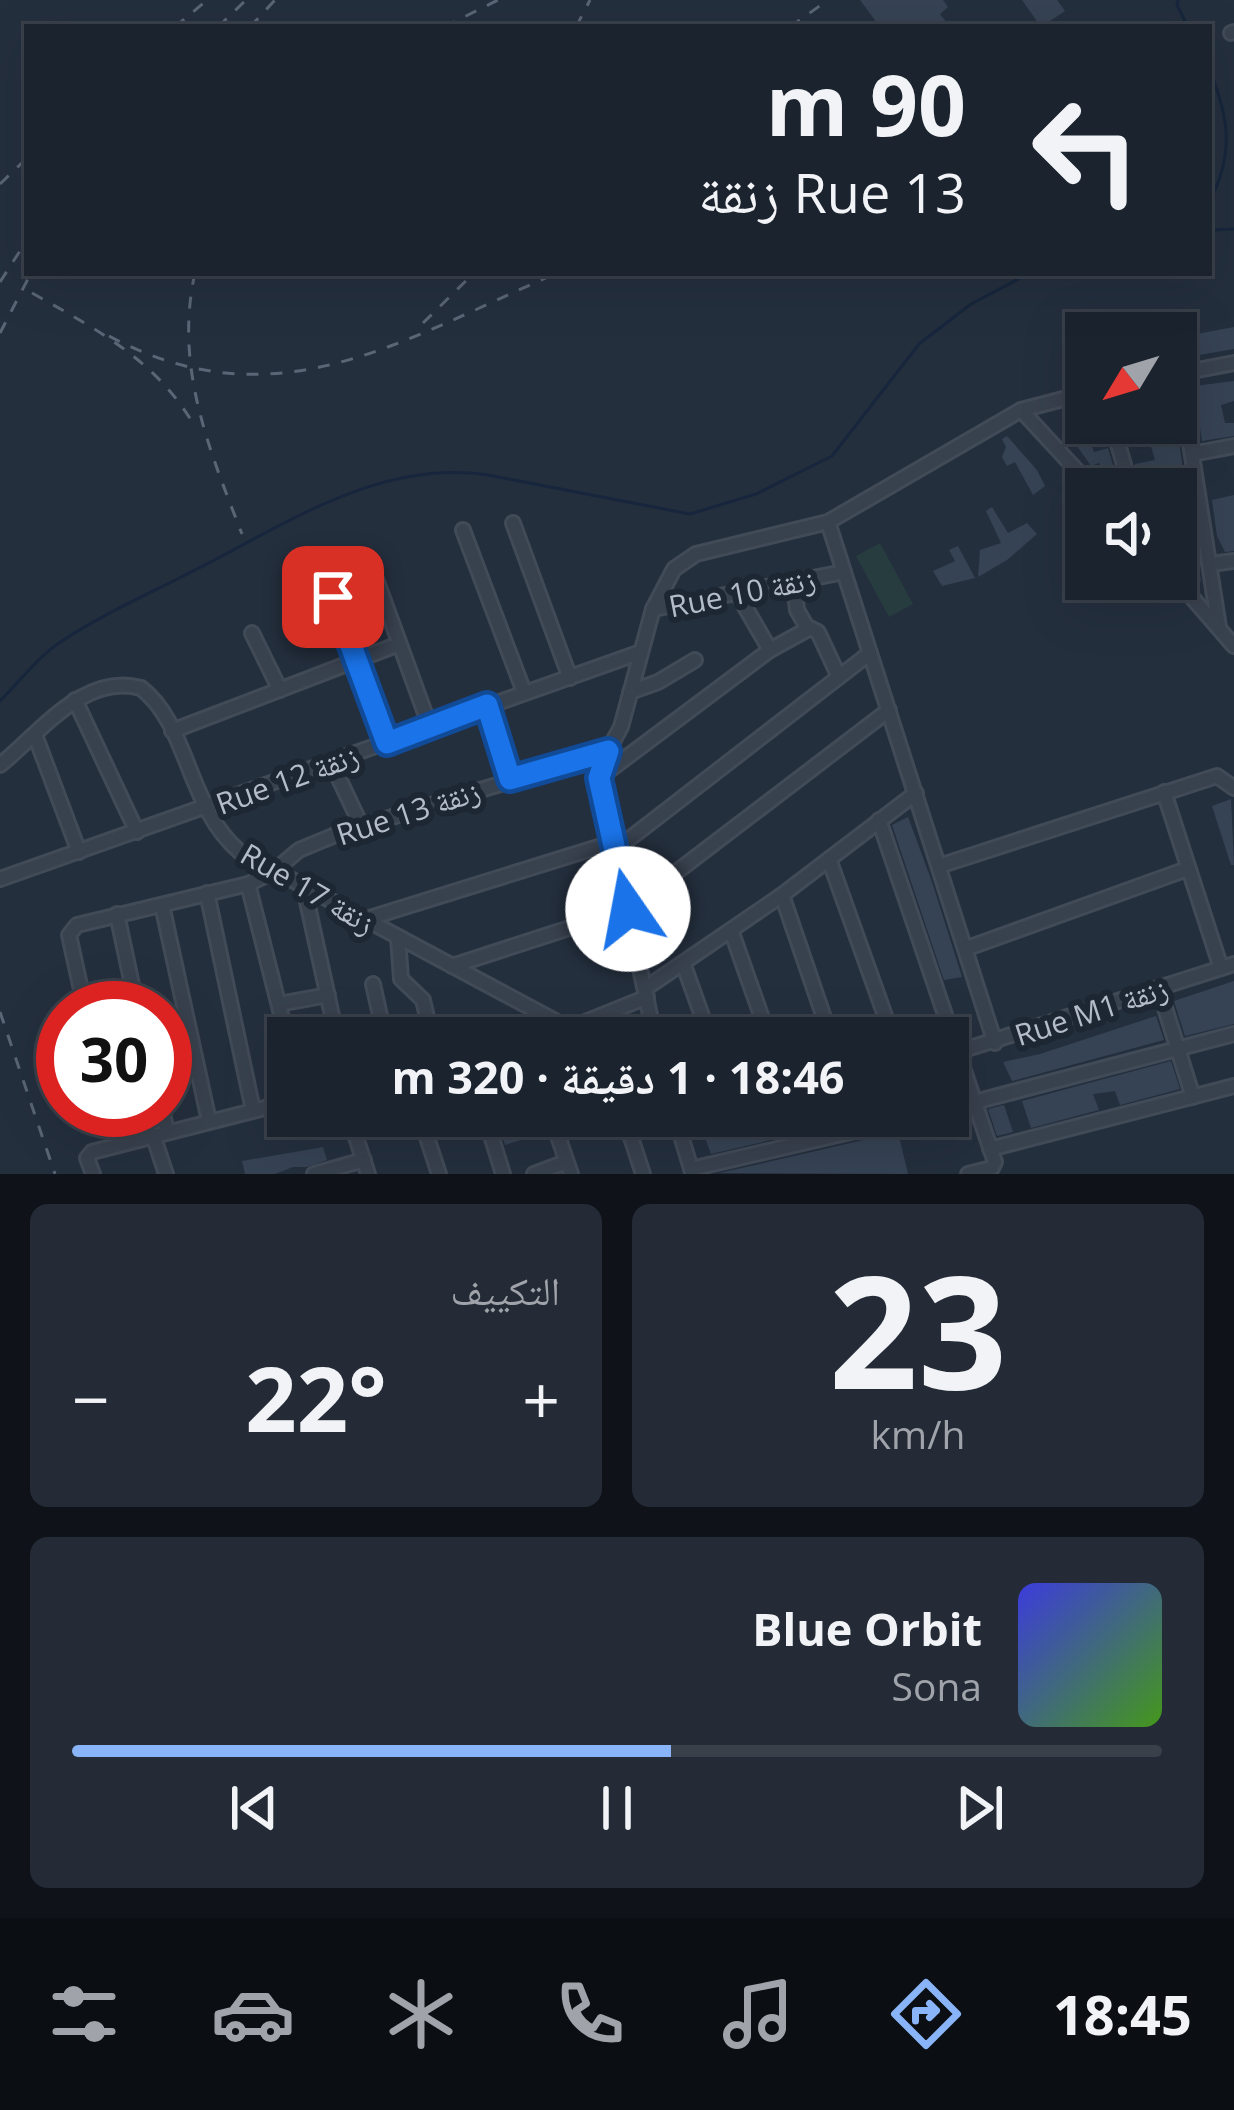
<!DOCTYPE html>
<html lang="ar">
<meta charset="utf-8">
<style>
:root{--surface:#1b232e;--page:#242b36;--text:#f1f3f6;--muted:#a0a4aa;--line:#39404a;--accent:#8ab4f8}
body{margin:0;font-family:"Open Sans","Noto Naskh Arabic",sans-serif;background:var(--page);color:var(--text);direction:rtl;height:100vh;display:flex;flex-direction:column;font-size:45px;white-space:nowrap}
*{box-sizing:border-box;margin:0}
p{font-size:39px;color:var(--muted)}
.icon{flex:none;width:66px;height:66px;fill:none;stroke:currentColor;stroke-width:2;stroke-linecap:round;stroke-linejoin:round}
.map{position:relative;height:1174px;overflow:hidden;direction:ltr}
.drawer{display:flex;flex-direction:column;gap:30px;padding:30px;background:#0f1319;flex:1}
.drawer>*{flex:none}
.banner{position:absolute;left:24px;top:24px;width:1188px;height:252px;border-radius:0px;box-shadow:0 12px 48px #0002,0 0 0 3px var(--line);direction:rtl;background:#1b232e;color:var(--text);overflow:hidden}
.needle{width:78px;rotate:232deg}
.buttons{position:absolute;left:1065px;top:312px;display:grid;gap:24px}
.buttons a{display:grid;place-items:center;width:132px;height:132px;border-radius:0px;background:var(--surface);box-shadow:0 12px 48px #0002,0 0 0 3px var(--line);font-size:60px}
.speed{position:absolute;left:36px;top:981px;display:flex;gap:24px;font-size:60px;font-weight:700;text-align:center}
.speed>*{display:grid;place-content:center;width:156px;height:156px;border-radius:50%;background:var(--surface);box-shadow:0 12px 48px #0002,0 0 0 3px var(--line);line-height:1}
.speed .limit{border:18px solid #d22;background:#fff;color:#111}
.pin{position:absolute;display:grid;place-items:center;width:102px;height:102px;color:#fff;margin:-51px;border-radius:24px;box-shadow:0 6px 18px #0006}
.me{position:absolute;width:132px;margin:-66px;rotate:348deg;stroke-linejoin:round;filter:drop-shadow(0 0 9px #0008)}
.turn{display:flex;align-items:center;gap:42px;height:252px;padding:0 48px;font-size:54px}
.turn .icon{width:156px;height:156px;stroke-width:2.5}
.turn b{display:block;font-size:84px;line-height:102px}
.big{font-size:90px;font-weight:700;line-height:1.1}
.drawer .widget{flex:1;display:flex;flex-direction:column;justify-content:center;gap:18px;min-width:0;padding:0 42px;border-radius:18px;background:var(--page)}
.drawer .dial{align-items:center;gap:0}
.dial b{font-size:156px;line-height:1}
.song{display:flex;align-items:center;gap:36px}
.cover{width:144px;height:144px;border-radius:18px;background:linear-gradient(135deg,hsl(240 70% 55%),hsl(100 70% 35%))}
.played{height:12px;border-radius:6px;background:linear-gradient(90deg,var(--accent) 55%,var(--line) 55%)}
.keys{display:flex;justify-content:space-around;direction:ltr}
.heat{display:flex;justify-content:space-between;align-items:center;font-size:66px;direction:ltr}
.drawer .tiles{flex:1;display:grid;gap:30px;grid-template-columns:1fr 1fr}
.widget:last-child{grid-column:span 2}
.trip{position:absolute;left:267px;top:1017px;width:702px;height:120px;border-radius:0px;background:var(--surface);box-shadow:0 12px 48px #0002,0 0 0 3px var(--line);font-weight:700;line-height:120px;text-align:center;direction:rtl}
.dock{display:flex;height:192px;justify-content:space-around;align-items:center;background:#0b0e12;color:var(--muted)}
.dock .icon{width:84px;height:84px}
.dock .selected{color:var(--accent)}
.dock b{font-size:54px;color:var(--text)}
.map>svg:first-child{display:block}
.green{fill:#263c3f}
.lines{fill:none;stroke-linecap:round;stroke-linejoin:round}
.stream{stroke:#17263c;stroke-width:3}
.building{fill:#364354}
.minor-casing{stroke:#414a57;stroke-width:18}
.minor{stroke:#38414e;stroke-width:12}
.rail{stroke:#5a6575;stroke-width:3;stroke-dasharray:12 12;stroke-linecap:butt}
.route-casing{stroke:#114b97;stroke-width:30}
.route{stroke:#1a73e8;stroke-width:21}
.labels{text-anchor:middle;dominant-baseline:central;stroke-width:12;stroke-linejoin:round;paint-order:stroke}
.street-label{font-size:30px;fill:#b4bcc9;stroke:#1d2633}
</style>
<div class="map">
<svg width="1234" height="1174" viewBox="0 0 1234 1174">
<rect width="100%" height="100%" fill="#242f3e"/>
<path class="green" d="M880,543L913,604L889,617L856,556Z"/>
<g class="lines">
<g class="stream">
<path d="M1178,0L1177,5L1188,27"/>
<path d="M1209,69C1230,118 1234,155 1209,203"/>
<path d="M1209,230L1234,229"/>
<path d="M0,701C19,682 37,658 59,643C102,614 151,593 197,569C289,522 381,459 488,475L690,514L756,494L832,456L919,344L971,304L1030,273"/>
</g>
</g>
<g class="building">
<path d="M860,0H943L948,7L940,14L950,27H880Z"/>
<path d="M1022,0H1057L1065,11L1041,27Z"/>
<path d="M1234,327V349L1176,359V338Z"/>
<path d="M1234,381V401L1221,405L1225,423H1234V436L1202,441L1194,386Z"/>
<path d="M1176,423L1187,494L1176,496V489H1166L1161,478L1140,481L1135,464L1155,460L1145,426Z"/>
<path d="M1087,434L1094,452L1108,448L1120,489H1113L1099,463L1091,466L1072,439Z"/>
<path d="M1007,436L1037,470L1045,486L1033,495L1015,462L1007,466L1002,457L1006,447L1002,439Z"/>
<path d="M1234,495V551L1225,552L1217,536L1212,500Z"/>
<path d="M992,507L1008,533L1027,523L1037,534L1007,560L978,577L980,550L1001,543L986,511Z"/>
<path d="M1176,519H1191L1201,581H1195L1186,574L1185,564L1179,566L1176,561Z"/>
<path d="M958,546L975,578L942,586L933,571L955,561L949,550Z"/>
<path d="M1231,799L1234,865H1231L1212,806Z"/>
<path d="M908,817L932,882L962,977L944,980L892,825Z"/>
<path d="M1234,981V1024L1185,1036L1174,1001Z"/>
<path d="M1156,1016L1164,1040L1012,1081L1003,1062L1040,1054Z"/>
<path d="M1171,1061L1180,1089L1120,1105L1115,1091L1093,1094L1099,1110L1031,1128L1022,1101Z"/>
<path d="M1004,1105L1013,1132L997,1136L988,1109Z"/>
<path d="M496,1116H517L524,1139L505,1145Z"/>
<path d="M720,1116H861V1119L711,1154L704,1135L723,1129Z"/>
<path d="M898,1132L908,1174L719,1173L768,1162Z"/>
<path d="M323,1147L327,1160L306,1167H293L275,1174H245L242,1161Z"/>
</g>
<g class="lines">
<g class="minor-casing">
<g id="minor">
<path d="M1231,33L1234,32"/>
<path d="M1179,373L1219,627"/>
<path d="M1176,374L1234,363"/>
<path d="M1021,410L1094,489"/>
<path d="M1112,423L1131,489"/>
<path d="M1192,454L1234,446"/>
<path d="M828,522L995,1043"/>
<path d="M513,523L570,678"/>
<path d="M463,530L524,692"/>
<path d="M1211,564L1234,561"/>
<path d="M323,572L387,743"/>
<path d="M375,576L430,727"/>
<path d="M1176,579L1234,646"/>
<path d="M794,582L797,610L808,629"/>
<path d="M737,593L770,650"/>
<path d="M653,609L674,569L696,554L828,522L1021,410L1086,393"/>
<path d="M252,633L280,690"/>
<path d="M630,692L658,682L695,660"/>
<path d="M75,700L137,832"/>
<path d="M487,705L510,779"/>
<path d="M172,731L399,644"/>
<path d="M35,735L79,852"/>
<path d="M331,762L361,825"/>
<path d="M0,765C39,734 84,672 141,688C189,725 187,807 240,852L587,1038"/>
<path d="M599,778L770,650L810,628L818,632L839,677"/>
<path d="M1164,792L1221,968"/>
<path d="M879,820L995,1162L992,1168L968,1174"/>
<path d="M615,850L870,653"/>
<path d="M829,859L893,1038"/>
<path d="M939,866L1217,776L1234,788"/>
<path d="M0,879L641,652"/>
<path d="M248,884L288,1042"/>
<path d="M304,888L337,1038"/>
<path d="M207,893L253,1110"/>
<path d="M782,895L831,1038"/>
<path d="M162,905L209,1121"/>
<path d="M117,914L137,1008"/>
<path d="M363,920L614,842"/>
<path d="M731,930L769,1038"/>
<path d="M398,938L401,979L423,1000L432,1038"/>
<path d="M965,949L1187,869"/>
<path d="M683,963L710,1038"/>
<path d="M452,966L628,909L889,710"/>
<path d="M373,984L385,1038"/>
<path d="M646,988L782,895L916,793"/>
<path d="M1159,989L1193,1097"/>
<path d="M279,1004L328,995"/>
<path d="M85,1008L69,935L77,925L248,884L273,872L299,850L340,833L608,751"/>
<path d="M568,1029L647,997"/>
<path d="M655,1038L599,778L601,763L621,727L653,609L844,572"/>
<path d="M948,1055L1234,964"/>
<path d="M948,1109L1234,1034"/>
<path d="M111,1110L119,1143"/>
<path d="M162,1110L167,1131"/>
<path d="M349,1116L368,1174"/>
<path d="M420,1116L439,1174"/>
<path d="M485,1116L503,1174"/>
<path d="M551,1116L571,1174"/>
<path d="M624,1116L643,1174"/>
<path d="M675,1116L692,1172"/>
<path d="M153,1135L166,1174"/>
<path d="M990,1149L1234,1086"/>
<path d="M691,1169L919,1116"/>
<path d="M93,1174L87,1158L92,1152L288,1102"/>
<path d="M314,1174L364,1160"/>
<path d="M534,1174L566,1162"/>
</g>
</g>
<use href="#minor" class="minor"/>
<g class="rail">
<path d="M175,27L207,0"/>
<path d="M218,27L246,0"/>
<path d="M250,27L275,0"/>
<path d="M444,27L498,0"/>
<path d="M576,27L590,0"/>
<path d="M790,27L828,0"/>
<path d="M0,184L27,158"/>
<path d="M195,273C174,366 209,449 242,534"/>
<path d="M0,282L27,240"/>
<path d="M32,293C96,329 156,360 194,425"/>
<path d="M423,323L474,273"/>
<path d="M0,333L31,273"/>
<path d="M109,336C275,425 402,340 557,273"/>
<path d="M0,1012L55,1174"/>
</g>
</g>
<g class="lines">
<g class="route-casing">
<path id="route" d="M333,597L387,743L487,705L510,779L608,751L599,778L628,909"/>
</g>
<use href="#route" class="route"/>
</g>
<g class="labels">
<g class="street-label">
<text transform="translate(742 592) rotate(-11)">Rue 10 زنقة</text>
<text transform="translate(287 779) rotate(-20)">Rue 12 زنقة</text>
<text transform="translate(408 812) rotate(-18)">Rue 13 زنقة</text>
<text transform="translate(308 888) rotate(30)">Rue 17 زنقة</text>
<text transform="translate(1091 1011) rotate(-18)">Rue M1 زنقة</text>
</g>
</g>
</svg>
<div class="buttons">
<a><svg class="needle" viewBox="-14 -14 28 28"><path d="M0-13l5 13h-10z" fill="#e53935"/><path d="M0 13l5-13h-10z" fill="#a0a4aa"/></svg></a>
<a><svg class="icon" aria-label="sound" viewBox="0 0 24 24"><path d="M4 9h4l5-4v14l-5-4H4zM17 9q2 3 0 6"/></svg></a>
</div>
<div class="speed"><div class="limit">30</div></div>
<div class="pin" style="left:333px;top:597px;background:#d93025"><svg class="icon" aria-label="arrive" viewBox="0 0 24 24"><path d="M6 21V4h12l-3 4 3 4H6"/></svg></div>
<svg class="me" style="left:628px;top:909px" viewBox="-20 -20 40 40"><circle r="19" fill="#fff"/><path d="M0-13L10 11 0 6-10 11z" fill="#1a73e8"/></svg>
<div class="trip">18:46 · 1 دقيقة · 320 m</div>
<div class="banner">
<div class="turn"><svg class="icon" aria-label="left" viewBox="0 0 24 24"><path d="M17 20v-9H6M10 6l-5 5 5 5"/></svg><div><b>90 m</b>Rue 13 زنقة</div></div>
</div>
</div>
<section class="drawer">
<div class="tiles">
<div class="widget dial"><b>23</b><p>km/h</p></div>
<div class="widget"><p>التكييف</p>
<div class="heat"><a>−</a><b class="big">22°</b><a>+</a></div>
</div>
<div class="widget">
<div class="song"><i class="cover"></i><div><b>Blue Orbit</b><p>Sona</p></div></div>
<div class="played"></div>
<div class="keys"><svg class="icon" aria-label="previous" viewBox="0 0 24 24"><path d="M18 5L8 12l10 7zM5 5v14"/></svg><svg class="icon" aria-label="pause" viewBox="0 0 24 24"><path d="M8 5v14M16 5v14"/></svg><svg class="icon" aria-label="next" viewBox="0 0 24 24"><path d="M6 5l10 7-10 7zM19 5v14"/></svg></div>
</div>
</div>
</section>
<nav class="dock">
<b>18:45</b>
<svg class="icon selected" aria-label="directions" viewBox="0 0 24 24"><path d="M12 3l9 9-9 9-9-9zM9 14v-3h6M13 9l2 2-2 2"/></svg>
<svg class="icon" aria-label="music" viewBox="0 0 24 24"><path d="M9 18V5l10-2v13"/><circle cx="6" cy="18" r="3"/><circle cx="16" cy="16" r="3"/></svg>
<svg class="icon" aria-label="phone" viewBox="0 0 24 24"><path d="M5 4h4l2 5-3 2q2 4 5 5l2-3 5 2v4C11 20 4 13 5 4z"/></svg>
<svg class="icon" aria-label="climate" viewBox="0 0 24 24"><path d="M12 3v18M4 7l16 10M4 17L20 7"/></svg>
<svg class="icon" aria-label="car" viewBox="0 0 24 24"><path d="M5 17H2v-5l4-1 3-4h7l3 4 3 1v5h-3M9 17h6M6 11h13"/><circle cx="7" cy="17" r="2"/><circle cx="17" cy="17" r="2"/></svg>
<svg class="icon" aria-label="filters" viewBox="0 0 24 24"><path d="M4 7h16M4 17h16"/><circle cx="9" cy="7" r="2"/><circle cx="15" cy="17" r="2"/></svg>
</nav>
